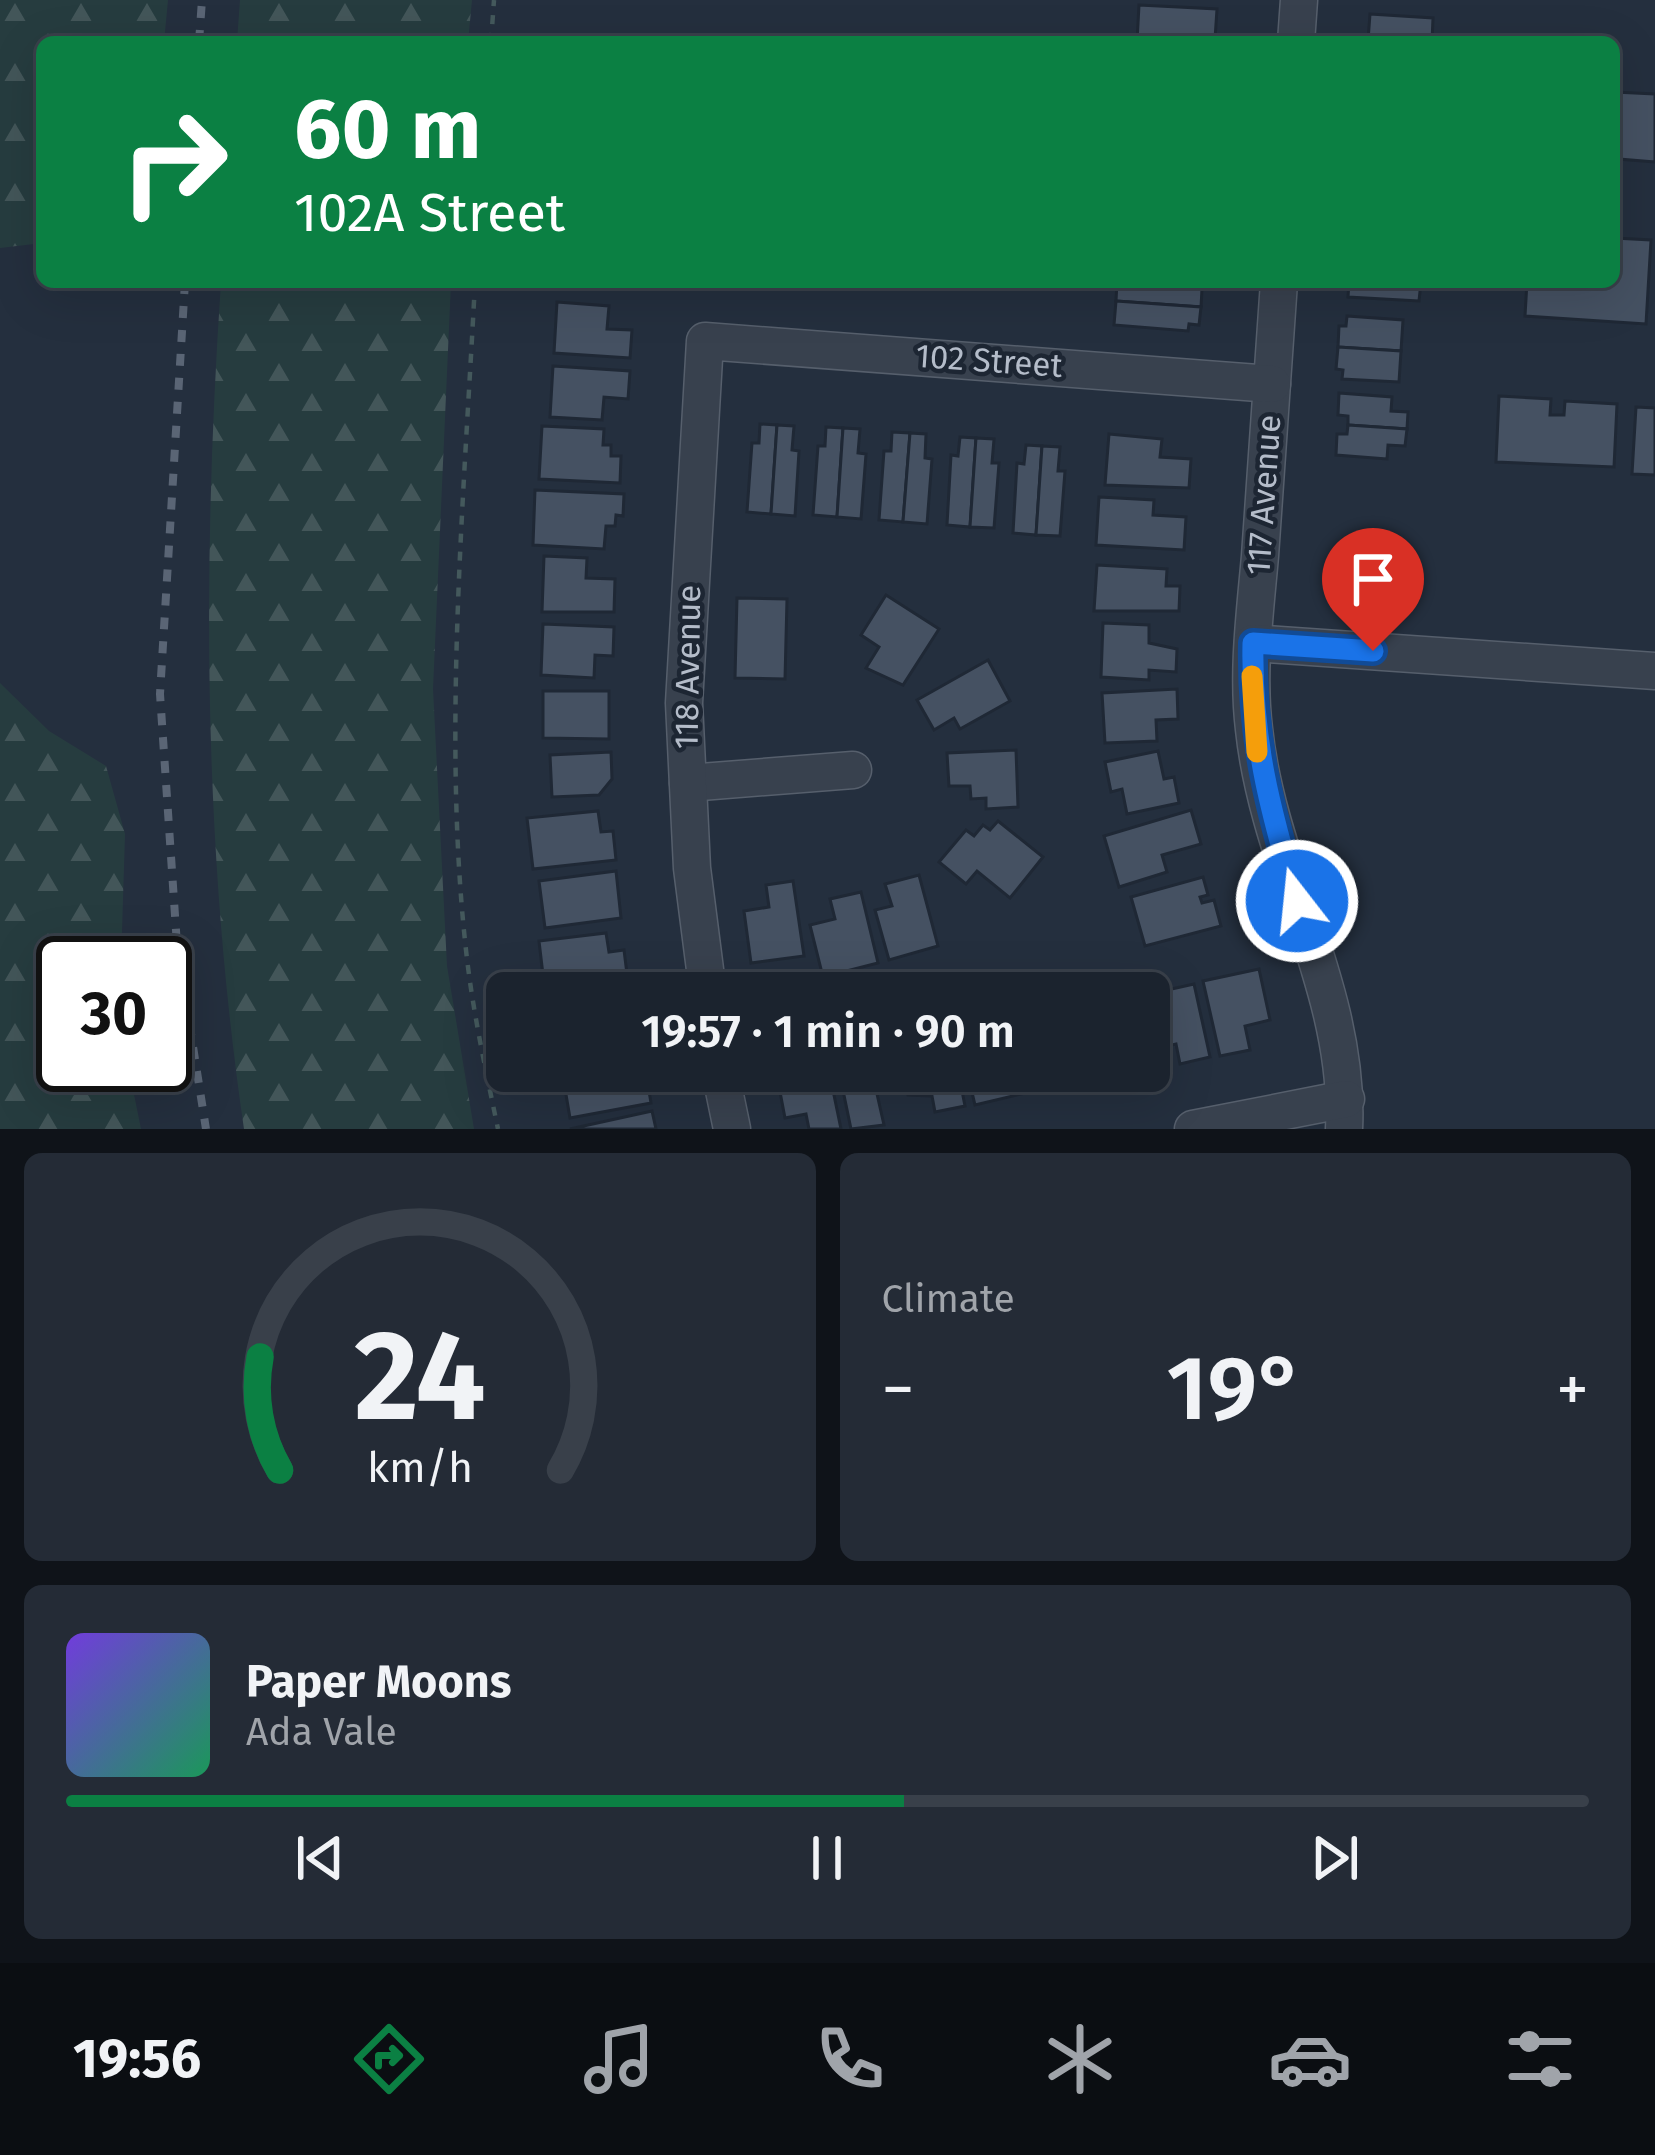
<!DOCTYPE html>
<meta charset="utf-8">
<style>
:root{--surface:#1b232e;--page:#242b36;--text:#f1f3f6;--muted:#a0a4aa;--line:#39404a;--accent:#0b8043}
body{margin:0;font-family:"Fira Sans",sans-serif;background:var(--page);color:var(--text);height:100vh;display:flex;flex-direction:column;font-size:45px;white-space:nowrap}
*{box-sizing:border-box;margin:0}
p{font-size:39px;color:var(--muted)}
.icon{flex:none;width:66px;height:66px;fill:none;stroke:currentColor;stroke-width:2;stroke-linecap:round;stroke-linejoin:round}
.map{position:relative;height:1129px;overflow:hidden}
.side{display:flex;flex-direction:column;gap:24px;padding:24px;background:#0f1319;flex:1}
.side>*{flex:none}
.top-card{position:absolute;left:36px;top:36px;width:1584px;height:252px;border-radius:18px;box-shadow:0 12px 48px #0002,0 0 0 3px var(--line);background:#0b8043;color:#fff;overflow:hidden}
.speed{position:absolute;left:36px;top:936px;display:flex;gap:24px;font-size:60px;font-weight:700;text-align:center}
.speed>*{display:grid;place-content:center;width:156px;height:156px;border-radius:50%;background:var(--surface);box-shadow:0 12px 48px #0002,0 0 0 3px var(--line);line-height:1}
.speed .limit{border:6px solid #111;border-radius:18px;background:#fff;color:#111}
.pin{position:absolute;display:grid;place-items:center;width:102px;height:102px;color:#fff;margin:-123px -51px;border-radius:50% 50% 50% 0;rotate:-45deg;box-shadow:0 0 12px #0007}
.pin .icon{rotate:45deg}
.me{position:absolute;width:132px;margin:-66px;rotate:344deg;stroke-linejoin:round;filter:drop-shadow(0 0 9px #0008)}
.turn{display:flex;align-items:center;gap:42px;height:252px;padding:0 60px;font-size:54px}
.turn .icon{width:156px;height:156px;stroke-width:2.5}
.turn b{display:block;font-size:84px;line-height:102px}
.big{font-size:90px;font-weight:600;line-height:1.1}
.side .tile{flex:1;display:flex;flex-direction:column;justify-content:center;gap:18px;min-width:0;padding:0 42px;border-radius:18px;background:var(--page)}
.side .dial{align-items:center;gap:0}
.dial svg{height:312px;overflow:visible;fill:none;stroke:var(--line);stroke-width:7;stroke-linecap:round;text-anchor:middle}
.dial text{fill:var(--text);stroke:none}
.song{display:flex;align-items:center;gap:36px}
.cover{width:144px;height:144px;border-radius:18px;background:linear-gradient(135deg,hsl(260 70% 55%),hsl(150 70% 35%))}
.played{height:12px;border-radius:6px;background:linear-gradient(90deg,var(--accent) 55%,var(--line) 55%)}
.keys{display:flex;justify-content:space-around;direction:ltr}
.heat{display:flex;justify-content:space-between;align-items:center;font-size:66px;direction:ltr}
.side .tiles{flex:1;display:grid;gap:24px;grid-template-columns:1fr 1fr}
.tile:last-child{grid-column:span 2}
.trip{position:absolute;left:486px;top:972px;width:684px;height:120px;border-radius:18px;background:var(--surface);box-shadow:0 12px 48px #0002,0 0 0 3px var(--line);font-weight:600;line-height:120px;text-align:center}
.tabs{display:flex;height:192px;justify-content:space-around;align-items:center;background:#0b0e12;color:var(--muted)}
.tabs .icon{width:84px;height:84px}
.tabs .on{color:var(--accent)}
.tabs b{font-size:54px;color:var(--text)}
.map>svg:first-child{display:block}
.forest{fill:url(#forest-firs)}
.building{fill:#455162;stroke:#1f2835;stroke-width:3}
.lines{fill:none;stroke-linecap:round;stroke-linejoin:round}
.minor-casing{stroke:#565f6c;stroke-width:39}
.path{stroke:#44595c;stroke-width:4.5;stroke-dasharray:9 9;stroke-linecap:butt}
.minor{stroke:#38414e;stroke-width:36}
.rail{stroke:#5a6575;stroke-width:8;stroke-dasharray:12 12;stroke-linecap:butt}
.route-casing{stroke:#114b97;stroke-width:30}
.route{stroke:#1a73e8;stroke-width:21}
.slow{stroke:#f59e0b;stroke-width:21}
.labels{text-anchor:middle;dominant-baseline:central;stroke-width:9;stroke-linejoin:round;paint-order:stroke}
.street-label{font-size:33px;fill:#b4bcc9;stroke:#1d2633}
</style>
<div class="map">
<svg width="1655" height="1129" viewBox="0 0 1655 1129">
<defs>
<pattern id="forest-firs" width="22" height="20" patternUnits="userSpaceOnUse" patternTransform="scale(3)"><rect width="22" height="20" fill="#263c3f"/><path d="M5 1l3.5 6h-7zM16 11l3.5 6h-7z" fill="#435659"/></pattern>
</defs>
<rect width="100%" height="100%" fill="#242f3e"/>
<g class="forest">
<path d="M0,0H168L164,42H42V243L0,248Z"/>
<path d="M240,0H472L468,42H237Z"/>
<path d="M221,282H451L433,689L447,966L474,1129H244C203,849 202,564 221,282Z"/>
<path d="M0,683L49,731L106,766L125,834L121,963H63V1065H128L141,1129H0Z"/>
</g>
<g class="building">
<path d="M1139,5L1217,9L1215,39L1137,42Z"/>
<path d="M1370,14L1433,18L1432,42L1368,41Z"/>
<path d="M1614,92L1655,94V162L1619,159Z"/>
<path d="M1614,238L1651,240L1646,324L1525,316L1527,282H1614Z"/>
<path d="M1117,282H1192V288L1202,289L1201,307L1116,301Z"/>
<path d="M1349,282H1421L1419,301L1348,297Z"/>
<path d="M1116,301L1201,307L1199,325L1189,324L1188,331L1114,325Z"/>
<path d="M557,302L609,306L607,329L632,330L630,358L554,353Z"/>
<path d="M1347,316L1403,320L1401,351L1338,347L1339,326H1346Z"/>
<path d="M1338,347L1401,351L1399,382L1342,379L1343,370L1336,369Z"/>
<path d="M553,366L630,371L628,399L604,397L602,420L550,417Z"/>
<path d="M1339,393L1392,397L1391,411L1408,412L1407,429L1348,425V416L1338,415Z"/>
<path d="M1499,396L1551,399L1550,415H1564L1565,401L1617,404L1614,467L1496,462Z"/>
<path d="M1636,407L1655,408V475L1632,474Z"/>
<path d="M760,424L777,425L771,514L747,512L752,443H759Z"/>
<path d="M777,425L794,426L792,450L799,451L795,516L771,514Z"/>
<path d="M1348,425L1407,429L1405,446L1388,445L1387,459L1336,455L1337,434H1347Z"/>
<path d="M542,426L604,429L603,445H611V456H621L620,483L539,479Z"/>
<path d="M826,427L843,428L837,517L813,515L818,446H825Z"/>
<path d="M843,428L860,429L858,453L866,454L861,519L837,517Z"/>
<path d="M892,432L910,433L903,522L879,520L884,451H891Z"/>
<path d="M910,433L926,434L925,458L932,459L927,524L903,522Z"/>
<path d="M1109,434L1162,439L1160,457L1191,459L1189,488L1105,485Z"/>
<path d="M960,437L976,438L970,527L947,525L951,455L958,456Z"/>
<path d="M976,438L994,439L992,463H999L994,528L970,527Z"/>
<path d="M1026,445L1042,446L1036,535L1013,533L1017,463L1024,464Z"/>
<path d="M1042,446L1060,447L1058,471H1065L1060,536L1036,535Z"/>
<path d="M535,490L624,494L623,516L616,515L615,526H606L604,549L533,545Z"/>
<path d="M1099,497L1154,500L1153,515L1186,517L1184,550L1096,545Z"/>
<path d="M544,556L587,558L586,578L615,579L614,612H542Z"/>
<path d="M1097,565L1167,569L1166,586H1180L1179,611H1094Z"/>
<path d="M886,595L939,629L903,685L866,668L879,647L861,635Z"/>
<path d="M737,598L787,599L785,679L735,678Z"/>
<path d="M1103,623L1149,625V643L1177,649L1176,672L1149,670V680L1101,677Z"/>
<path d="M543,624L614,627L613,656L595,655L594,678L541,675Z"/>
<path d="M988,660L1010,701L960,729L954,718L934,730L917,700Z"/>
<path d="M1177,689L1178,719L1156,720L1157,741L1105,743L1102,693Z"/>
<path d="M543,691H609V739L543,738Z"/>
<path d="M1016,750L1018,807L986,809V798L971,799L970,786H949L947,753Z"/>
<path d="M1158,751L1164,779L1174,777L1179,803L1127,814L1122,789L1111,792L1105,762Z"/>
<path d="M611,752L612,779L599,795L552,797L550,755Z"/>
<path d="M1191,810L1201,844L1162,855L1167,872L1119,887L1104,836Z"/>
<path d="M598,811L601,832L613,831L616,860L533,869L527,818Z"/>
<path d="M998,821L1043,857L1010,898L977,871L966,884L939,862L966,830L974,836L983,825L990,830Z"/>
<path d="M616,871L621,918L545,928L539,881Z"/>
<path d="M919,875L938,946L889,960L875,910L892,906L885,884Z"/>
<path d="M1203,877L1208,895L1200,897L1202,903L1214,900L1221,926L1145,946L1131,897Z"/>
<path d="M793,881L804,956L751,963L744,911L769,907L766,885Z"/>
<path d="M861,892L878,963L823,977L810,925L835,919L830,899Z"/>
<path d="M606,933L609,952L624,950L628,982L545,992L539,941Z"/>
<path d="M1259,969L1270,1020L1245,1026L1250,1050L1220,1056L1203,981Z"/>
<path d="M1194,984L1210,1057L1180,1064L1176,1044L1154,1049L1149,994Z"/>
<path d="M562,1071L646,1073L651,1103L570,1118Z"/>
<path d="M776,1071H829L841,1129H809L806,1114L785,1118Z"/>
<path d="M839,1071H893L897,1090L877,1094L884,1125L851,1129Z"/>
<path d="M904,1071H958L965,1106L935,1112L932,1096L908,1095Z"/>
<path d="M967,1071H1020L1025,1093L975,1105Z"/>
<path d="M1055,1071H1084L1086,1080L1058,1086Z"/>
<path d="M1094,1071H1147L1096,1082Z"/>
<path d="M652,1111L656,1129H570Z"/>
</g>
<g class="lines">
<g class="minor-casing">
<g id="minor">
<path d="M1296,42L1299,0"/>
<path d="M1279,282C1273,373 1266,465 1260,556C1255,613 1247,672 1254,729C1268,865 1351,991 1344,1129"/>
<path d="M1253,643L1655,671"/>
<path d="M688,783L853,770"/>
<path d="M708,993L692,868L684,703L705,341L1272,384"/>
<path d="M720,1071L732,1129"/>
<path d="M1193,1129L1346,1099"/>
</g>
</g>
<g class="path">
<path d="M491,42L494,0"/>
<path d="M475,282C464,501 441,750 468,967C475,1022 487,1076 498,1129"/>
</g>
<use href="#minor" class="minor"/>
<g class="rail">
<path d="M199,42L202,0"/>
<path d="M185,282L160,694L177,945L206,1129"/>
</g>
</g>
<g class="lines">
<g class="route-casing">
<path id="route" d="M1297,901C1270,810 1251,739 1253,643L1373,651"/>
</g>
<use href="#route" class="route"/>
<path class="slow" d="M1252,676L1257,752"/>
</g>
<g class="labels">
<g class="street-label">
<text transform="translate(989 361) rotate(4)">102 Street</text>
<text transform="translate(1264 495) rotate(-86)">117 Avenue</text>
<text transform="translate(688 667) rotate(-89)">118 Avenue</text>
</g>
</g>
</svg>
<div class="speed"><div class="limit">30</div></div>
<div class="pin" style="left:1373px;top:651px;background:#d93025"><svg class="icon" aria-label="arrive" viewBox="0 0 24 24"><path d="M6 21V4h12l-3 4 3 4H6"/></svg></div>
<svg class="me" style="left:1297px;top:901px" viewBox="-20 -20 40 40"><circle r="17" fill="#1a73e8" stroke="#fff" stroke-width="3"/><path d="M0-11L8 9 0 5-8 9z" fill="#fff"/></svg>
<div class="trip">19:57 · 1 min · 90 m</div>
<div class="top-card">
<div class="turn"><svg class="icon" aria-label="right" viewBox="0 0 24 24"><path d="M7 20v-9h11M14 6l5 5-5 5"/></svg><div><b>60 m</b>102A Street</div></div>
</div>
</div>
<section class="side">
<div class="tiles">
<div class="tile dial"><svg viewBox="0 0 100 80">
<path d="M14 69A42 42 0 1 1 86 69"/>
<path d="M14 69A42 42 0 0 1 9 40" stroke="#0b8043"/>
<text x="50" y="56" font-size="32" font-weight="700">24</text>
<text x="50" y="72" font-size="11">km/h</text>
</svg></div>
<div class="tile"><p>Climate</p>
<div class="heat"><a>−</a><b class="big">19°</b><a>+</a></div>
</div>
<div class="tile">
<div class="song"><i class="cover"></i><div><b>Paper Moons</b><p>Ada Vale</p></div></div>
<div class="played"></div>
<div class="keys"><svg class="icon" aria-label="previous" viewBox="0 0 24 24"><path d="M18 5L8 12l10 7zM5 5v14"/></svg><svg class="icon" aria-label="pause" viewBox="0 0 24 24"><path d="M8 5v14M16 5v14"/></svg><svg class="icon" aria-label="next" viewBox="0 0 24 24"><path d="M6 5l10 7-10 7zM19 5v14"/></svg></div>
</div>
</div>
</section>
<nav class="tabs">
<b>19:56</b>
<svg class="icon on" aria-label="directions" viewBox="0 0 24 24"><path d="M12 3l9 9-9 9-9-9zM9 14v-3h6M13 9l2 2-2 2"/></svg>
<svg class="icon" aria-label="music" viewBox="0 0 24 24"><path d="M9 18V5l10-2v13"/><circle cx="6" cy="18" r="3"/><circle cx="16" cy="16" r="3"/></svg>
<svg class="icon" aria-label="phone" viewBox="0 0 24 24"><path d="M5 4h4l2 5-3 2q2 4 5 5l2-3 5 2v4C11 20 4 13 5 4z"/></svg>
<svg class="icon" aria-label="climate" viewBox="0 0 24 24"><path d="M12 3v18M4 7l16 10M4 17L20 7"/></svg>
<svg class="icon" aria-label="car" viewBox="0 0 24 24"><path d="M5 17H2v-5l4-1 3-4h7l3 4 3 1v5h-3M9 17h6M6 11h13"/><circle cx="7" cy="17" r="2"/><circle cx="17" cy="17" r="2"/></svg>
<svg class="icon" aria-label="filters" viewBox="0 0 24 24"><path d="M4 7h16M4 17h16"/><circle cx="9" cy="7" r="2"/><circle cx="15" cy="17" r="2"/></svg>
</nav>
